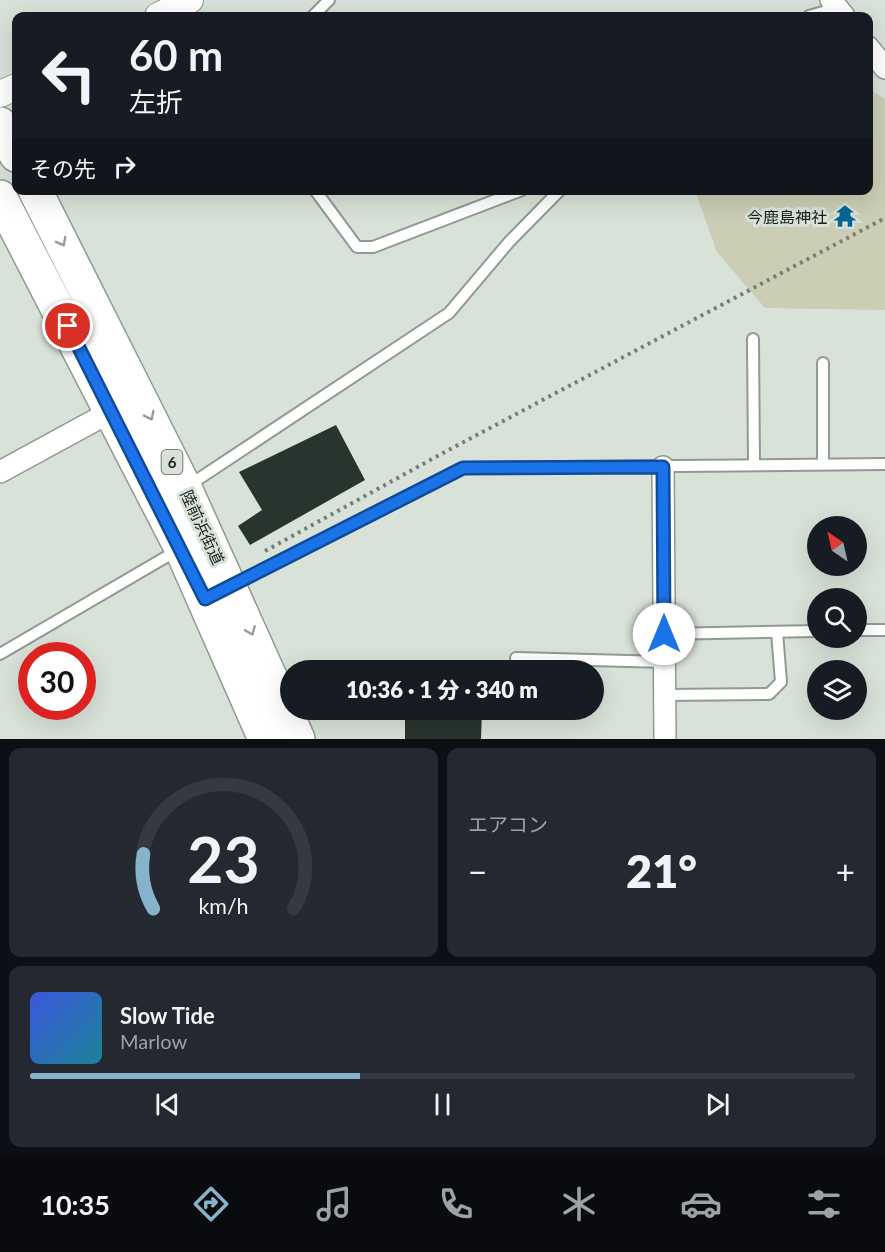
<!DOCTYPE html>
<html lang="ja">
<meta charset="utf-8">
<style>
:root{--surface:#171b24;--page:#242831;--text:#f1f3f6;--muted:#9ea1a6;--line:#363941;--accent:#87b3ca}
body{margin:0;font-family:Lato,"Noto Sans JP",sans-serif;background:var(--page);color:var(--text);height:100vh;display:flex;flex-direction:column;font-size:22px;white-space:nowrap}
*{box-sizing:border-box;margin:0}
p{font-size:20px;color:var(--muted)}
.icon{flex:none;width:33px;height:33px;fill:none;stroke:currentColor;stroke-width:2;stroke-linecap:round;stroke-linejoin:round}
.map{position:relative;height:739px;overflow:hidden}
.sheet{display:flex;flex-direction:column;gap:9px;padding:9px;background:#0d0f14;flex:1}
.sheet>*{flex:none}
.top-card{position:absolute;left:12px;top:12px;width:861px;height:183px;border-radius:12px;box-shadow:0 6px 24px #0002;background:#171b24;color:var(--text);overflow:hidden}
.needle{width:39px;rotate:326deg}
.buttons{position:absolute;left:807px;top:516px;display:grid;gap:12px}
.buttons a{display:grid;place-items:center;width:60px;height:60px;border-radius:50%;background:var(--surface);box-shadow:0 6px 24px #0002;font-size:30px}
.speed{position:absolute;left:18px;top:642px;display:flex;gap:12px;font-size:30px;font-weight:700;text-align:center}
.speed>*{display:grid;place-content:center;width:78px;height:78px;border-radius:50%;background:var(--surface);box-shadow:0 6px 24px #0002;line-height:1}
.speed .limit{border:9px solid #d22;background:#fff;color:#111}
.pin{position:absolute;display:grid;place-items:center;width:51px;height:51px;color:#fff;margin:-26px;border:3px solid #fff;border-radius:50%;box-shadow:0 2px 6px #0007}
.me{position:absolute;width:66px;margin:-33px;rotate:0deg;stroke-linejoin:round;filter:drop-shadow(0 0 4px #0008)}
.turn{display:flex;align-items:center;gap:21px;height:126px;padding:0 18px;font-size:27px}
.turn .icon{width:78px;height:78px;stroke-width:2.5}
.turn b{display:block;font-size:42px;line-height:51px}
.then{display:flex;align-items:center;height:57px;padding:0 18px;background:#0003;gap:12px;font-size:22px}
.big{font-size:45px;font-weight:800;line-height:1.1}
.sheet .tile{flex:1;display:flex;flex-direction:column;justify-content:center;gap:9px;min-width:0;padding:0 21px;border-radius:12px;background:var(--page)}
.sheet .dial{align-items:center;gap:0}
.dial svg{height:156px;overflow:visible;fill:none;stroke:var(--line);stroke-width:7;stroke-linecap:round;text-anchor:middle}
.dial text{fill:var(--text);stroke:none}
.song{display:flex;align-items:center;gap:18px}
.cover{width:72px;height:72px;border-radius:9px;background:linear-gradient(135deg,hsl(230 70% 55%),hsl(190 70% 35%))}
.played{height:6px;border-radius:3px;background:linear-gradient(90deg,var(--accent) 40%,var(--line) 40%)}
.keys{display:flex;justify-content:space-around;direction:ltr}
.heat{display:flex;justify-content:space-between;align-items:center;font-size:33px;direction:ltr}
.sheet .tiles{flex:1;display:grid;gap:9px;grid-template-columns:1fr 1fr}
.tile:last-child{grid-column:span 2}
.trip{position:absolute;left:280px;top:660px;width:324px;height:60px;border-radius:30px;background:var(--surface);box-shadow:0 6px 24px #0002;font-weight:800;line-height:60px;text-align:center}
.dock{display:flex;height:96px;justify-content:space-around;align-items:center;background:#090b0e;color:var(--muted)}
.dock .icon{width:42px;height:42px}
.dock .on{color:var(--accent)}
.dock b{font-size:27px;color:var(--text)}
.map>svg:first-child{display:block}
.green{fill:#cbcdb5}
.building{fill:#28342e}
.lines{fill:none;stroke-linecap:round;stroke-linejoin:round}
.service-casing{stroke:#909a91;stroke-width:14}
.minor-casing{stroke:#909a91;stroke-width:24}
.tertiary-casing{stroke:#909a91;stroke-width:28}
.trunk-casing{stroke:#909a91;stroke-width:36}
.path{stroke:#787f78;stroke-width:4;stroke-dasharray:3 4.5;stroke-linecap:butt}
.service{stroke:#fff;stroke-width:10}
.minor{stroke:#fff;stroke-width:21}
.tertiary{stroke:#fff;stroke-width:26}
.trunk{stroke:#fff;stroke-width:33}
.oneway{stroke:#989a99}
.route-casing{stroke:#114b97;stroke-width:15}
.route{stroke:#1a73e8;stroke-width:10}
.labels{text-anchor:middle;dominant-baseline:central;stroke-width:6;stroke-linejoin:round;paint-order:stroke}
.shield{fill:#d8e2d8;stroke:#545a54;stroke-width:1.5}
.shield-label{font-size:15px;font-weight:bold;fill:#1b1f1c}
.poi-label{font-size:16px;fill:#1b1f1c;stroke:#d8e2d8;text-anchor:end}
.street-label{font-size:16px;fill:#1b1f1c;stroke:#d8e2d8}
</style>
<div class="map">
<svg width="885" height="739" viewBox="0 0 885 739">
<rect width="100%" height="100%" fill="#d8e2d8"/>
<path class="green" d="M869,89L885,99V310L765,308L717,252L695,191L868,190Z"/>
<g class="building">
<path d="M336,425L365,480L250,545L238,526L262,510L239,472Z"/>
<path d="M405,710H482L481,739H405Z"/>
</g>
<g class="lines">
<g class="service-casing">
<g id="service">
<path d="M313,16L329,0"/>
<path d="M809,16L837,8"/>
<path d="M315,190L357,247H373L522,190"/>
<path d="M753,339L754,465"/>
<path d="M823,464V363"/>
<path d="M188,486L449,313L509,242L560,190"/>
<path d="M233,585L463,468L885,464"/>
<path d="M856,630H885"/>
<path d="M664,634L818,631"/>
<path d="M0,654L178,550"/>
<path d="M516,658L665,662"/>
<path d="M665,695L769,694L781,682L777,632"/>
</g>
</g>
<g class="minor-casing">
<g id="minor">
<path d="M831,0L844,16"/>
<path d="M868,47L885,68"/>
<path d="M663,467L665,739"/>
<path d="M0,472L112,411"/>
</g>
</g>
<g class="tertiary-casing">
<g id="tertiary">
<path d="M158,16L190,0"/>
<path d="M0,94L16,87"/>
</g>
</g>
<g class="trunk-casing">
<g id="trunk">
<path d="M0,124L16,155"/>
<path d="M35,190L185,488L298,739"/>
<path d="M0,197L181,548L265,739"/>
</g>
</g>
<path class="path" d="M265,551L443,453L885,218"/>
<use href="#service" class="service"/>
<use href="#minor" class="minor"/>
<use href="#tertiary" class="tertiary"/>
<use href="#trunk" class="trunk"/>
</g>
<defs><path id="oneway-chevron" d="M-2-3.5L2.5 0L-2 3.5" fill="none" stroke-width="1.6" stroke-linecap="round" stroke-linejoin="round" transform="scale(1.5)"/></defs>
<g class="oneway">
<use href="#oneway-chevron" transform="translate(62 242) rotate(62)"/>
<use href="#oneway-chevron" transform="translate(150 416) rotate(64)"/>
<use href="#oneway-chevron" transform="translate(251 631) rotate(67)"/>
</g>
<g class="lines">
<g class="route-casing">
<path id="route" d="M68,326L205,599L463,468L663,467L664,634"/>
</g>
<use href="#route" class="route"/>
</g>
<defs>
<g id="temple-bare" transform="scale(1.8)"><path d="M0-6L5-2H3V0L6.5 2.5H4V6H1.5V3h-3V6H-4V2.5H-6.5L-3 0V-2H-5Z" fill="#066595" stroke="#d8e2d8" stroke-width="2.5" paint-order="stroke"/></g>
</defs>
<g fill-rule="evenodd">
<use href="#temple-bare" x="845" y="216"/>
</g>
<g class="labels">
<rect class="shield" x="161.5" y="450" width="21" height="24" rx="4.5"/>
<g class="shield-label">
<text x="172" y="462">6</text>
</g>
<g class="poi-label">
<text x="827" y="216">今鹿島神社</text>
</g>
<g class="street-label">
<text transform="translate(203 527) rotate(65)">陸前浜街道</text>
</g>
</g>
</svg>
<div class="buttons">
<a><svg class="needle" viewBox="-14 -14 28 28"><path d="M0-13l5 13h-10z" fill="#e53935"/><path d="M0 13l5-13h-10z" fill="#9ea1a6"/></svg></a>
<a><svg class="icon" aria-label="search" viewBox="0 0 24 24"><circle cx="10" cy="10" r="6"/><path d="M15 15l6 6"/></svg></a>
<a><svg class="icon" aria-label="layers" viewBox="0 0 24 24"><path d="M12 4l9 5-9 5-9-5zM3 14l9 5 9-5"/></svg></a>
</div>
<div class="speed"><div class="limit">30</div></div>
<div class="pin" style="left:68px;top:326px;background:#d93025"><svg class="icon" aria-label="arrive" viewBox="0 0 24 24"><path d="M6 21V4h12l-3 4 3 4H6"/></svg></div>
<svg class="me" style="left:664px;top:634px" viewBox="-20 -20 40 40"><circle r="19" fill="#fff"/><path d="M0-13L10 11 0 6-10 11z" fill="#1a73e8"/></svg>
<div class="trip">10:36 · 1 分 · 340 m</div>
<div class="top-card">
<div class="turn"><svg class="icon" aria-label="left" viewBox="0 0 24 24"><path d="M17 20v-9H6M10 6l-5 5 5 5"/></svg><div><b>60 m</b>左折</div></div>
<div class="then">その先<svg class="icon" aria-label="right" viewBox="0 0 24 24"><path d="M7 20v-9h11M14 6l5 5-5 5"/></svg></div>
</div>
</div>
<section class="sheet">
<div class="tiles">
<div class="tile dial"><svg viewBox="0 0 100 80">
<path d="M14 69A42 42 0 1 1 86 69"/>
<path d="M14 69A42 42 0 0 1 9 41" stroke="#87b3ca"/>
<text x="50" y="56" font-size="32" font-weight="700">23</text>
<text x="50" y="72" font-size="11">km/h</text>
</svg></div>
<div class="tile"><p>エアコン</p>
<div class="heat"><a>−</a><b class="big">21°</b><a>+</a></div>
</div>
<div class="tile">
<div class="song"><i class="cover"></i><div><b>Slow Tide</b><p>Marlow</p></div></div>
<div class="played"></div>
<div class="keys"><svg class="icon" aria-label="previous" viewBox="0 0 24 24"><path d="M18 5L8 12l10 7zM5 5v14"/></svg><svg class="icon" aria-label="pause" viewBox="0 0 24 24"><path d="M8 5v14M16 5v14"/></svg><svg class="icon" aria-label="next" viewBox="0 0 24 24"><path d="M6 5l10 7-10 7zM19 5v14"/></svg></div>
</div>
</div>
</section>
<nav class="dock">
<b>10:35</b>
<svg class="icon on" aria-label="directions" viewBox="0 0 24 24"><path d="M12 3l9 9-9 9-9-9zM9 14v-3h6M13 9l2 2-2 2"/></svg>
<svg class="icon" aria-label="music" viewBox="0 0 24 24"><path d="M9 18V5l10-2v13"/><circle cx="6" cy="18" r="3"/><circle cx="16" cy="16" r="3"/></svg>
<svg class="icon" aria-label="phone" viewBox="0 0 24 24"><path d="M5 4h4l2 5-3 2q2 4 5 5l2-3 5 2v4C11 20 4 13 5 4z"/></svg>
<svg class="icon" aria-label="climate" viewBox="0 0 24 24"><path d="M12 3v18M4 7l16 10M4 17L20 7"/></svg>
<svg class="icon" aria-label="car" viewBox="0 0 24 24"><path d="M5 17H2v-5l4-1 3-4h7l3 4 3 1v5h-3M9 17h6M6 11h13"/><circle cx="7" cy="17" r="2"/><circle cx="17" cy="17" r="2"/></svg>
<svg class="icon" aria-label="filters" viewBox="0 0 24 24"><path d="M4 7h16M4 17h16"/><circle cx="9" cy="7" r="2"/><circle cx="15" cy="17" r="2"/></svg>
</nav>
